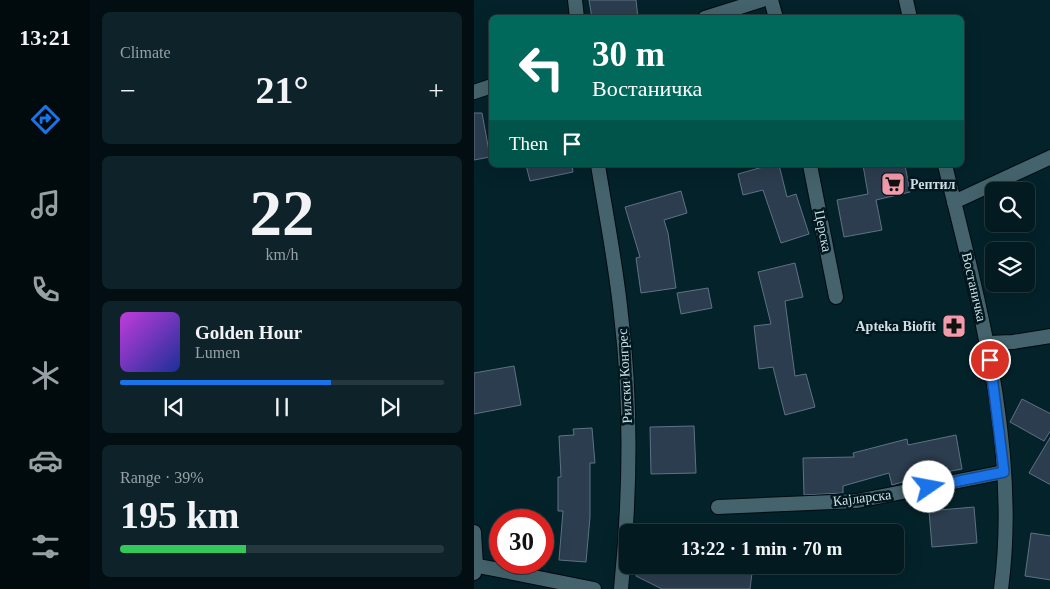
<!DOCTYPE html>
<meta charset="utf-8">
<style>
:root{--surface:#031a20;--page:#0d2329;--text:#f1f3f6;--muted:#97a1a5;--line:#24383e;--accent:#1a73e8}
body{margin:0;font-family:Georgia,serif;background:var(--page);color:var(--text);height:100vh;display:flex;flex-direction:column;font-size:19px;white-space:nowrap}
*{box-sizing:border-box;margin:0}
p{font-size:16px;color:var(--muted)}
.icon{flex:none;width:28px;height:28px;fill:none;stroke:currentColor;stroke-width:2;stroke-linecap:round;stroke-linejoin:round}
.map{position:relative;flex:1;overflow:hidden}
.panel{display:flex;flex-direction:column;gap:12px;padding:12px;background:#020e12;width:384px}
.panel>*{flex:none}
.hud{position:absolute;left:15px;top:15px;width:475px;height:152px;border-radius:8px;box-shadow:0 5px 20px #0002,0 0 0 1px var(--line);background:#00695c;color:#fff;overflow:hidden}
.tools{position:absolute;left:511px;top:182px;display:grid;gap:10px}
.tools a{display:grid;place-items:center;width:50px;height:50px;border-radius:8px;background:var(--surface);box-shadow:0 5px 20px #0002,0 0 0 1px var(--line);font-size:25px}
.speed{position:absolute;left:15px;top:509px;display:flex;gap:10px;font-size:25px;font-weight:700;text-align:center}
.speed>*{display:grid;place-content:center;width:65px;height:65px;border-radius:50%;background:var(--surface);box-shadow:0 5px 20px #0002,0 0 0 1px var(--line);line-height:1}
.speed .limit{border:8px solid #d22;background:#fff;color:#111}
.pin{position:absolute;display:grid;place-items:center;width:42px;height:42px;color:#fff;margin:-21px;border:2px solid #fff;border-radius:50%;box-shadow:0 1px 5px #0007}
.me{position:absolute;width:55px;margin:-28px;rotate:78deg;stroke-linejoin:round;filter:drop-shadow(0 0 4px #0008)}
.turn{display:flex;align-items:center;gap:18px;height:105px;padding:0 20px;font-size:22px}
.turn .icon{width:65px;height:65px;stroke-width:2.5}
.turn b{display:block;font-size:35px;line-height:42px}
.then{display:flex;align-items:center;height:48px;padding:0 20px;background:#0003;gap:10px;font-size:19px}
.big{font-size:38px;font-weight:800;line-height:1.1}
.panel .tile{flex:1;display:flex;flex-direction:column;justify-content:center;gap:8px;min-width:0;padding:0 18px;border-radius:8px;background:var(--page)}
.panel .dial{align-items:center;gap:0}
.dial b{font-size:65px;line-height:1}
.song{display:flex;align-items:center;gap:15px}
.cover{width:60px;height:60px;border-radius:8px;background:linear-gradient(135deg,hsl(290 70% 55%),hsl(230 70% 35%))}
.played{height:5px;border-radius:2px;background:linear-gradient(90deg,var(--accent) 65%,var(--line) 65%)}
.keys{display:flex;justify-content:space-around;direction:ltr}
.heat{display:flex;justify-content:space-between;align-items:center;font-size:28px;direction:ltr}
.charge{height:8px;border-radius:4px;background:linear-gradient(90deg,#34c759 39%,var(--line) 0)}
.trip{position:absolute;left:145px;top:524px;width:285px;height:50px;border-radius:8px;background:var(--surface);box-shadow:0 5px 20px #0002,0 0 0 1px var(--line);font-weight:800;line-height:50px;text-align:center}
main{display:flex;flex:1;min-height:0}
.tab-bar{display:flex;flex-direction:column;width:90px;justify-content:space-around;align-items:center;background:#010a0d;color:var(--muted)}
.tab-bar .icon{width:35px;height:35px}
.tab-bar .current{color:var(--accent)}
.tab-bar b{font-size:22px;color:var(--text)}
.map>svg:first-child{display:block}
.building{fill:#2c3d4f;stroke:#5f7285}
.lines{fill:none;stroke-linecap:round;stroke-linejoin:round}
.minor-casing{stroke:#000a10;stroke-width:16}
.tertiary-casing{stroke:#000a10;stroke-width:16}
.minor{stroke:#45636c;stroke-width:14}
.tertiary{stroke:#45636c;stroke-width:14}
.route-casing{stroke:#114b97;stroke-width:12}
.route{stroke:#1a73e8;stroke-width:9}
.labels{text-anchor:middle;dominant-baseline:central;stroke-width:5;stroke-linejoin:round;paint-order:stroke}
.poi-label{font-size:14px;font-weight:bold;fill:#cfdfe4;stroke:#001820;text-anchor:start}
.street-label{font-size:14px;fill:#cfdfe4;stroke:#001820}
</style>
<main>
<nav class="tab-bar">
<b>13:21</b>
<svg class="icon current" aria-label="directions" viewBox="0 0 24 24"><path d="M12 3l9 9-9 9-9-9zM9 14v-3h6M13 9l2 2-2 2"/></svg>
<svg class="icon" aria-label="music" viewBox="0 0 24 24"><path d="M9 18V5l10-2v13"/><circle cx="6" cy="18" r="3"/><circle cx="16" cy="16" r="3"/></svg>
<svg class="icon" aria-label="phone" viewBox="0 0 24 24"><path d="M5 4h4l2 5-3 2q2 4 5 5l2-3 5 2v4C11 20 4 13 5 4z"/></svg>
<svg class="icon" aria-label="climate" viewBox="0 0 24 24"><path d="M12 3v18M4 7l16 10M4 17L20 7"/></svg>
<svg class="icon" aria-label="car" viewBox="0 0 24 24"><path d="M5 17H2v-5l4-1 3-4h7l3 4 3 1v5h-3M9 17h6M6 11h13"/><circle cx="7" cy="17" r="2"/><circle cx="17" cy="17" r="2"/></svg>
<svg class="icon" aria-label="filters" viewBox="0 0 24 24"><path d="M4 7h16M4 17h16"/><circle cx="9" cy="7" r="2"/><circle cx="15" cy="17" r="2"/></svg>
</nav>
<section class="panel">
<div class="tile"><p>Climate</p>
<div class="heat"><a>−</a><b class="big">21°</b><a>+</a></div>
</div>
<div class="tile dial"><b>22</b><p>km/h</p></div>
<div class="tile">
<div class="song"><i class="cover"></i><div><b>Golden Hour</b><p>Lumen</p></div></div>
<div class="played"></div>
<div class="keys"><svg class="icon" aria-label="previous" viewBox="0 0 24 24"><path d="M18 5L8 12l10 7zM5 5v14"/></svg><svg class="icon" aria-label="pause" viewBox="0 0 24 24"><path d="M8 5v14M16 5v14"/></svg><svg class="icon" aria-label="next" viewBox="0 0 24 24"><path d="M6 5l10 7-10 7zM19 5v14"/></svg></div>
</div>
<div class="tile"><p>Range · 39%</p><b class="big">195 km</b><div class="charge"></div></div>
</section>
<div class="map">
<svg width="577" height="589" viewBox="0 0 577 589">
<rect width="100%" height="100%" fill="#04222a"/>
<g class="building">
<path d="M115,0H162L164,18H118Z"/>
<path d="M0,113H8L16,157L0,160Z"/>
<path d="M52,165H98L99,172L56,181Z"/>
<path d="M296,165H305L313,197L322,194L335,234L307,243L289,190L269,195L264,174Z"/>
<path d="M389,165H431L436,192L402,200L408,230L370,237L363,200L394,194Z"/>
<path d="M207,191L213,213L190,220L194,233L202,288L167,293L162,258L166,257L151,207Z"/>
<path d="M321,263L329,297L311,301L321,376L332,374L341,407L311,415L299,367L285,369L280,326L297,324L284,272Z"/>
<path d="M234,288L238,308L207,314L203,293Z"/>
<path d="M40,366L47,405L0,414V373Z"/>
<path d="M548,399L577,414V430L570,441L536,422Z"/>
<path d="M220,426L222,473L177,474L176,427Z"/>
<path d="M118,428L121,463H116V517L112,562L85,560L89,511H84V477H87L85,436L100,435L99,429Z"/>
<path d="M482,435L488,469L449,476L418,485L415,473L369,486V493L330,495L329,458L380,457L379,453L433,439L434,445Z"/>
<path d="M577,436V485L555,473Z"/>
<path d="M500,507L503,543L458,547L455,511Z"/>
<path d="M557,533L577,536V580L551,576Z"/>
<path d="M168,565H279L276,589H188L162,576Z"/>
</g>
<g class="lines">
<g class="minor-casing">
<g id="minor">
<path d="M101,0L103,18"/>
<path d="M297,0L302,18"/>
<path d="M231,18L288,0"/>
<path d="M0,92L18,86"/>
<path d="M124,165C132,215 142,265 147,315C158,406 156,499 147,589"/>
<path d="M336,165L362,297"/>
<path d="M480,202L577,157"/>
<path d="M514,343L539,342L577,336"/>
<path d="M244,507L383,501L530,472"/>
<path d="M0,532L2,566L0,573"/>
<path d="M0,565L120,589"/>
</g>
</g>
<g class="tertiary-casing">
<g id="tertiary">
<path d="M432,0L436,18"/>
<path d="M471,165C504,300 546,449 527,589"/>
</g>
</g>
<use href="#minor" class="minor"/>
<use href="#tertiary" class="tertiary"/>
</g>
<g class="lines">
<g class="route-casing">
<path id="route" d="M455,487L530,472L516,360"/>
</g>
<use href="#route" class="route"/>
</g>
<defs>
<g id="supermarket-square" transform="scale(1.25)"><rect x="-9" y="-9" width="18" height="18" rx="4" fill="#f39aab" stroke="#001820"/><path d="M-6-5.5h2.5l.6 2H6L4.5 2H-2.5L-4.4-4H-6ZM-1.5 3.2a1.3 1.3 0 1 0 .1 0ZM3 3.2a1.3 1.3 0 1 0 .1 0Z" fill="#111"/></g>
<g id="pharmacy-square" transform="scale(1.25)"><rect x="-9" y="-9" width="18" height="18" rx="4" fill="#f39aab" stroke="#001820"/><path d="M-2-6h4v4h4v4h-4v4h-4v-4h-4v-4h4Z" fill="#111"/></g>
</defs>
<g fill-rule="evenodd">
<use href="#supermarket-square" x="419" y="184"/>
<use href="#pharmacy-square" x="480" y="326"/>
</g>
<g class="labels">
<g class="poi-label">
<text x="436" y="184">Рептил</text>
<text x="462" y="326" text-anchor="end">Apteka Biofit</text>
</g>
<g class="street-label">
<text transform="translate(349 231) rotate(79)">Церска</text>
<text transform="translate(500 287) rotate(77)">Востаничка</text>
<text transform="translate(151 376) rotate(-93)">Рилски Конгрес</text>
<text transform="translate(388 498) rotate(-7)">Кајларска</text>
</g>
</g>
</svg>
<div class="tools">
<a><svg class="icon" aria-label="search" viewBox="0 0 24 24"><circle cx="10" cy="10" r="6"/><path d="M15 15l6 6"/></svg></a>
<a><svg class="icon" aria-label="layers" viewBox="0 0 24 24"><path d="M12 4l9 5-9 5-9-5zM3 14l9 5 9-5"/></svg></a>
</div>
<div class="speed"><div class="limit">30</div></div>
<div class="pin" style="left:516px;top:360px;background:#d93025"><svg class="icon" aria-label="arrive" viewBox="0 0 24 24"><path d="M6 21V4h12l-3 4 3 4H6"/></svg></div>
<svg class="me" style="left:455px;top:487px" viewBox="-20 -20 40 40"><circle r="19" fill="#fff"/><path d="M0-13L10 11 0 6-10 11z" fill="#1a73e8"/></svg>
<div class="trip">13:22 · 1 min · 70 m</div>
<div class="hud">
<div class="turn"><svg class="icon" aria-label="left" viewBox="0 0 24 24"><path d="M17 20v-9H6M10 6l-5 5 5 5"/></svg><div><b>30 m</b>Востаничка</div></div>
<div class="then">Then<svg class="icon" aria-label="arrive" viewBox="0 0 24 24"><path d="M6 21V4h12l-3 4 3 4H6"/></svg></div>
</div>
</div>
</main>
